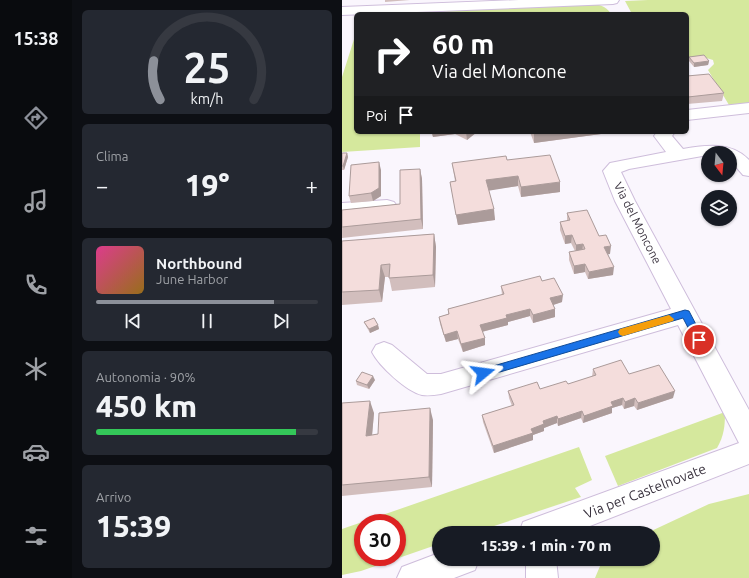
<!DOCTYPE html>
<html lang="it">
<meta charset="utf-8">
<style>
:root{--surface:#171b24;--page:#242831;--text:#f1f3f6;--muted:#9ea1a6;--line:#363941;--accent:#8c9099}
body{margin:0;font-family:Ubuntu,sans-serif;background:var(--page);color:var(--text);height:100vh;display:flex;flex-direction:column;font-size:15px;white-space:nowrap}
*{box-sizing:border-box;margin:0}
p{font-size:13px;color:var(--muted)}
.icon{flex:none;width:22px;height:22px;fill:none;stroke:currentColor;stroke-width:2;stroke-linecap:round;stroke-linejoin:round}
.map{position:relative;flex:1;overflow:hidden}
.side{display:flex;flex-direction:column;gap:10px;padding:10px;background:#0d0f14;width:270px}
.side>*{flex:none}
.guide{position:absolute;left:12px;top:12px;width:335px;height:122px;border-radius:6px;box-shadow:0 1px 3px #0004;background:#202124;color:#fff;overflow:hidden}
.needle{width:26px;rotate:164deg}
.fabs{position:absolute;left:359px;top:146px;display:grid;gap:8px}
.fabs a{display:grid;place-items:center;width:36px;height:36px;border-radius:50%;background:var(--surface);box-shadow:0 1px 3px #0004;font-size:20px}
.speed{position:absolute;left:12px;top:514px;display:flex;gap:8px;font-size:20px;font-weight:700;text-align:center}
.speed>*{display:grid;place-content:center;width:52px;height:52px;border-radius:50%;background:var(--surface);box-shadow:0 1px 3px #0004;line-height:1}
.speed .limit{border:6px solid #d22;background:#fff;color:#111}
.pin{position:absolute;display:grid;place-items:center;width:34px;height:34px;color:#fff;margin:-17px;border:2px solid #fff;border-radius:50%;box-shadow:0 1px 4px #0007}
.me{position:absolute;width:44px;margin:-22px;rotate:74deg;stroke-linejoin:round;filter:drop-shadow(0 0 3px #0008)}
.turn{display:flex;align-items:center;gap:14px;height:84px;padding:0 12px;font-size:18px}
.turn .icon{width:52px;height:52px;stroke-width:2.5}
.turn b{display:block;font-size:28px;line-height:34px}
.then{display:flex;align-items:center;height:38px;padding:0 12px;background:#0003;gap:8px;font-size:15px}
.big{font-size:30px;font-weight:800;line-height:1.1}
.side .widget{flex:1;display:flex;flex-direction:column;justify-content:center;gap:6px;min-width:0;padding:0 14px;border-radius:6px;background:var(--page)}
.side .dial{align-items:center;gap:0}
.dial svg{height:104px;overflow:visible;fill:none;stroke:var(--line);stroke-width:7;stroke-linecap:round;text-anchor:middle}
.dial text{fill:var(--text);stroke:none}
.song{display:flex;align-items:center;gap:12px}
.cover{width:48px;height:48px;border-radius:6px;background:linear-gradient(135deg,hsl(330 70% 55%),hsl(40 70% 35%))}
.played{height:4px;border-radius:2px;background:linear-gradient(90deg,var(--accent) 80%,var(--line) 80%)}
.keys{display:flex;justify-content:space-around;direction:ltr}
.heat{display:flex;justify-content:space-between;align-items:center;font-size:22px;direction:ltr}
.charge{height:6px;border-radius:3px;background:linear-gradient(90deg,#34c759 90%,var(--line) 0)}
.trip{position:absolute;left:90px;top:526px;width:228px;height:40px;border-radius:20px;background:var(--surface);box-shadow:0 1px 3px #0004;font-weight:800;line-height:40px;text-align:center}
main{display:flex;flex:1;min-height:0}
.tab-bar{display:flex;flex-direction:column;width:72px;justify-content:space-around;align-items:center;background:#090b0e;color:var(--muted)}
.tab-bar .icon{width:28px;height:28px}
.tab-bar .selected{color:var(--accent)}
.tab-bar b{font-size:18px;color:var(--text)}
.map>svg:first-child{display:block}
.green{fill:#d5e89d;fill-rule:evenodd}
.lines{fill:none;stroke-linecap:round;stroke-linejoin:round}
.minor-casing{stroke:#cebddb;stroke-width:2}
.minor{fill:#fff;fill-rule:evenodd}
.wall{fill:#d2bebd}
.shaded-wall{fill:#ab9b9a}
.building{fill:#f4dddc;stroke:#ab9b9a}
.route{fill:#1a73e8;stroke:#114b97}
.slow{fill:#f59e0b}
.labels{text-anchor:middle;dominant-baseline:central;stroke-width:4;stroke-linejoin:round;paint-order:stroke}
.street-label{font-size:12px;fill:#3a333f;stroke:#fff}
.near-street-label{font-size:14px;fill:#3a333f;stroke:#fff}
</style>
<main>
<nav class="tab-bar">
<b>15:38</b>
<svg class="icon selected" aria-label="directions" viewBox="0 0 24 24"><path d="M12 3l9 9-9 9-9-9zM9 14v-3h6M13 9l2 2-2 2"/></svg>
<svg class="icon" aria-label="music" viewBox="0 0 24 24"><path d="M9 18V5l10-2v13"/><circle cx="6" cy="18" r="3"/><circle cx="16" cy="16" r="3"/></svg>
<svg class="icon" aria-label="phone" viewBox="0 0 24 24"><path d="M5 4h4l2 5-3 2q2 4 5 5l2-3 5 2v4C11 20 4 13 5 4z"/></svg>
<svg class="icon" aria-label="climate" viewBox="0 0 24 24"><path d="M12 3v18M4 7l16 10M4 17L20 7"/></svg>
<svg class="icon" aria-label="car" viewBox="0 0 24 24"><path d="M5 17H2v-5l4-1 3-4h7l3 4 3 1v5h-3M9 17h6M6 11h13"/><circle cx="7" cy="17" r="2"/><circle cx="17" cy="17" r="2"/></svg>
<svg class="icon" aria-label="filters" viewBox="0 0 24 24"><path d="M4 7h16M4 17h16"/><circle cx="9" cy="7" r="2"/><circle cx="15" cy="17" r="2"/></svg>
</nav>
<section class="side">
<div class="widget dial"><svg viewBox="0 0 100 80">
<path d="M14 69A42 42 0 1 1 86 69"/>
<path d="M14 69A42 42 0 0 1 9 39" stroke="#8c9099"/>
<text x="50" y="56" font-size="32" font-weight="700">25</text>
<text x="50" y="72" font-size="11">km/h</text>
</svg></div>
<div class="widget"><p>Clima</p>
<div class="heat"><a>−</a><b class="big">19°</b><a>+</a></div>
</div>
<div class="widget">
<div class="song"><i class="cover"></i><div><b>Northbound</b><p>June Harbor</p></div></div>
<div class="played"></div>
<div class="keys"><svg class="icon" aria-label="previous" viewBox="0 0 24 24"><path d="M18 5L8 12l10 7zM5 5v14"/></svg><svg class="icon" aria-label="pause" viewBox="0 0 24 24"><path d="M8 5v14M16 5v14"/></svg><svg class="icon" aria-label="next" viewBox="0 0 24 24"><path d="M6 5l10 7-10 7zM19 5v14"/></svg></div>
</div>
<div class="widget"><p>Autonomia · 90%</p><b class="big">450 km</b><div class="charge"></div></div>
<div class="widget"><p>Arrivo</p><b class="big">15:39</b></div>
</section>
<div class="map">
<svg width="407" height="578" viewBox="0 0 407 578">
<rect width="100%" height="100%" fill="#faf6fd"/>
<g class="green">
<path d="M306,0H407V103L387,105L366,70L372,64L371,60L361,57L345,59V14H290L283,1Z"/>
<path d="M237,4C250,4 262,2 269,14H20Z"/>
<path d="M14,33V132H78V147L0,152V77Z"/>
<path d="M383,412C383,426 382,436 375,448L276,486L263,456Z"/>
<path d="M237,447L250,480L233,488L239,497L131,533H97V544L19,571L0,575V529ZM21,523H55V557H21Z"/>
<path d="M407,494V578H253L261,559H311V533H305L367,504Z"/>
</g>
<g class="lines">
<g class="minor-casing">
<g id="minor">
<path d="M177,0H277L275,3L271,4L0,15V7Z"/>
<path d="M407,103V113L345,120V110Z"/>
<path d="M315,132H333L330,136L341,149C363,145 390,141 407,160V176L401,175L388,160V153H366V155L287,169L279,172L293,201L407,410V464L230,533H177L181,522L192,518L397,443L336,325L99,394C93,395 86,396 80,395C65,392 37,366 30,352L34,345L42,342L50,345L85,374H99L329,309L273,201L261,171L268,163L324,152L312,136Z"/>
<path d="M45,200L52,202L55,206L52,210L0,215V203Z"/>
<path d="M97,553V559H137L133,570L112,578H55L60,567Z"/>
<path d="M184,559H214L216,578H184Z"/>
</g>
</g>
<use href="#minor" class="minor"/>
</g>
<g class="wall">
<path d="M43,0H68L43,2Z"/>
<path d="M347,57L367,61L366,65L352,67L347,61Z"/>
<path d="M345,76L382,93L380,101L345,104Z"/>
<path d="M89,132H135L125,140L113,134L91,137Z"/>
<path d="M188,132H259V134L192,143Z"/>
<path d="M0,153H5L6,157L2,170H0Z"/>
<path d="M165,160L218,192L179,197L176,186L147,190L153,220L116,225L108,182L113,181L110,163Z"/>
<path d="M78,169L80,179L81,229L0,238V210L58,204Z"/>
<path d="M39,170V196L31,201L9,203L7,196Z"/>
<path d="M225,213L257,236L268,254H266L271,275L246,279L243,272L232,274L227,260V252L233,251L229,243L223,244L218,230V222L225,221Z"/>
<path d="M92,234L94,247L93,287L50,291L47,277H43L40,302L0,305V241Z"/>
<path d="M200,281L220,302L211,305L213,309V317L191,323L188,316L166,322V325L140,332L143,338V345L121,352L116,339L104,342L98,324L97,317L106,314V309L160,295L159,286Z"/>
<path d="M22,322L36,325L37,329L28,333L24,326Z"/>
<path d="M251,369L287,374L331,398L295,410L292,406L282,409L280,405L270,408V413L241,423L239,418L216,426L215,423L202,428V431L191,435V440L152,453L141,422L140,415L170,406L167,398L166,391L198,389L226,384L250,377Z"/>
<path d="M33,380L27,389L15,385L14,381Z"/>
<path d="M0,403L32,413L30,435L36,434L91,420L90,487L0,496Z"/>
</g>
<g class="shaded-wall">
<path d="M367,61L366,65L352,67V63Z"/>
<path d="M90,132H112L113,134L91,137Z"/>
<path d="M124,132H135L125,140Z"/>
<path d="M192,132H259V134L192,143Z"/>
<path d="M5,153L6,157L2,170L1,166Z"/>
<path d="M37,162L39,170V196L31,201L29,193Z"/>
<path d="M78,169L80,179L81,229L79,219Z"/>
<path d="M176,176V186L145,191L144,180Z"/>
<path d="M218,182V192L179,197V187Z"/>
<path d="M152,209L153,220L116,225L114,215Z"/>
<path d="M92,234L94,247L93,287L91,275Z"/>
<path d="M230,235L229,243L223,244V236Z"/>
<path d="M241,244L240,252L234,253V245Z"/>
<path d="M269,246L268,254L262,255V247Z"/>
<path d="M243,264V272L232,274V266Z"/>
<path d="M39,265L43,277L40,302L37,290Z"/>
<path d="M272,267L271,275L246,279L247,272Z"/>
<path d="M221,295L220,302L208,306V298Z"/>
<path d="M188,309V316L166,322V325L139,332L138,325L164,315Z"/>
<path d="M213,309V317L191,323V315Z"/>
<path d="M36,325L37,329L28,333L27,329Z"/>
<path d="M115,331L116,339L104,342L102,335Z"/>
<path d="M143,338V345L121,352L119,344Z"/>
<path d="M31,376L33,380L27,389L25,385Z"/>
<path d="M333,391L331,398L295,410L296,403Z"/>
<path d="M281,398L280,405L270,408V413L241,423L242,416L269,402Z"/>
<path d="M293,398L292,406L282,409L283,402Z"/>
<path d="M28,401L32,413L29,447L24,436Z"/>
<path d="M88,408L91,420L90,487L87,477Z"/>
<path d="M240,411L239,418L216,426V419Z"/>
<path d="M215,416V423L202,428V431L191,435V440L152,453L151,446L189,429L201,421Z"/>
</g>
<g class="building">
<path d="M362,55L367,61L352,63L347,57Z"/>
<path d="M367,74L382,93L346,97L345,95V76Z"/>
<path d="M0,153H5L1,166H0Z"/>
<path d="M208,155L218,182L179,187L176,176L144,180L152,209L114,215L108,182L114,181L110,163L164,156L165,160Z"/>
<path d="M37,162V188L29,193L7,196L9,165Z"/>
<path d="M78,169L79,219L0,227V210L58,204V170Z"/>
<path d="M245,210L257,236L264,235L269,246L262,247L272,267L247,272L243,264L232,266L227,252L243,249L241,244L234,245L230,235L223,236L218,222L228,220L225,213Z"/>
<path d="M92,234L91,275L47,278L48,264L39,265L37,290L0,292V241Z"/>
<path d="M198,276L200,281L212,278L221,295L208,298L213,309L191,315L188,309L164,315L165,318L138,325L143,338L119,344L115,331L102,335L97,317L107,314L106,309L162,294L159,286Z"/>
<path d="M32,318L36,325L27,329L22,322Z"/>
<path d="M279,360L287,374L317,365L333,391L296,403L293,398L283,402L281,398L269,402L271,406L242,416L240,411L216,419L215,416L201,421L202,424L189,429L191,433L151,446L140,415L172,405L166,391L195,382L198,389L224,381L226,384L254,375L251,369Z"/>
<path d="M20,372L31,376L25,385L14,381Z"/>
<path d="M28,401L24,436L36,434L37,413L88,408L87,477L0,485V403Z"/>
</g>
<path class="route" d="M343,310L347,311L361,338L362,340L361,343H354L341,318L141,377L138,376L136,373L138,370L141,369Z"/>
<path class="slow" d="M327,315L332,319L331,321L281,336L278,335L276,332L278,329Z"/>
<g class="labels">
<g class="street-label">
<text transform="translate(296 223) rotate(63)">Via del Moncone</text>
</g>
<g class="near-street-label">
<text transform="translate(303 491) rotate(-21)">Via per Castelnovate</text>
</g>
</g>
</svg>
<div class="fabs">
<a><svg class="needle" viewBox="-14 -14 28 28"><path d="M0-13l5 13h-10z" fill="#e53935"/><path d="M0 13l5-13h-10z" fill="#9ea1a6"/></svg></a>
<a><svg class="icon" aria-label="layers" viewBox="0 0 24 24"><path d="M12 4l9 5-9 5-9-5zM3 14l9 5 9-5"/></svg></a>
</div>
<div class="speed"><div class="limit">30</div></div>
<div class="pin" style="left:357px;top:340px;background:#d93025"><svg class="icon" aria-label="arrive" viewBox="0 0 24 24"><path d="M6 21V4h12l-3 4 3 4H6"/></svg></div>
<svg class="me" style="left:141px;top:373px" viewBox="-20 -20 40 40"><path d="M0-17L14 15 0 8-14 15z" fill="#1a73e8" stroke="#fff" stroke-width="4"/></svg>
<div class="trip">15:39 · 1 min · 70 m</div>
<div class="guide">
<div class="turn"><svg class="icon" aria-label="right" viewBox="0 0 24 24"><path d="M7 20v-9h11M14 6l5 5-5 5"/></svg><div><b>60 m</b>Via del Moncone</div></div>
<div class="then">Poi<svg class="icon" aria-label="arrive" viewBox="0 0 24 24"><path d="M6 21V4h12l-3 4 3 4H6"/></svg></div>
</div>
</div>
</main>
